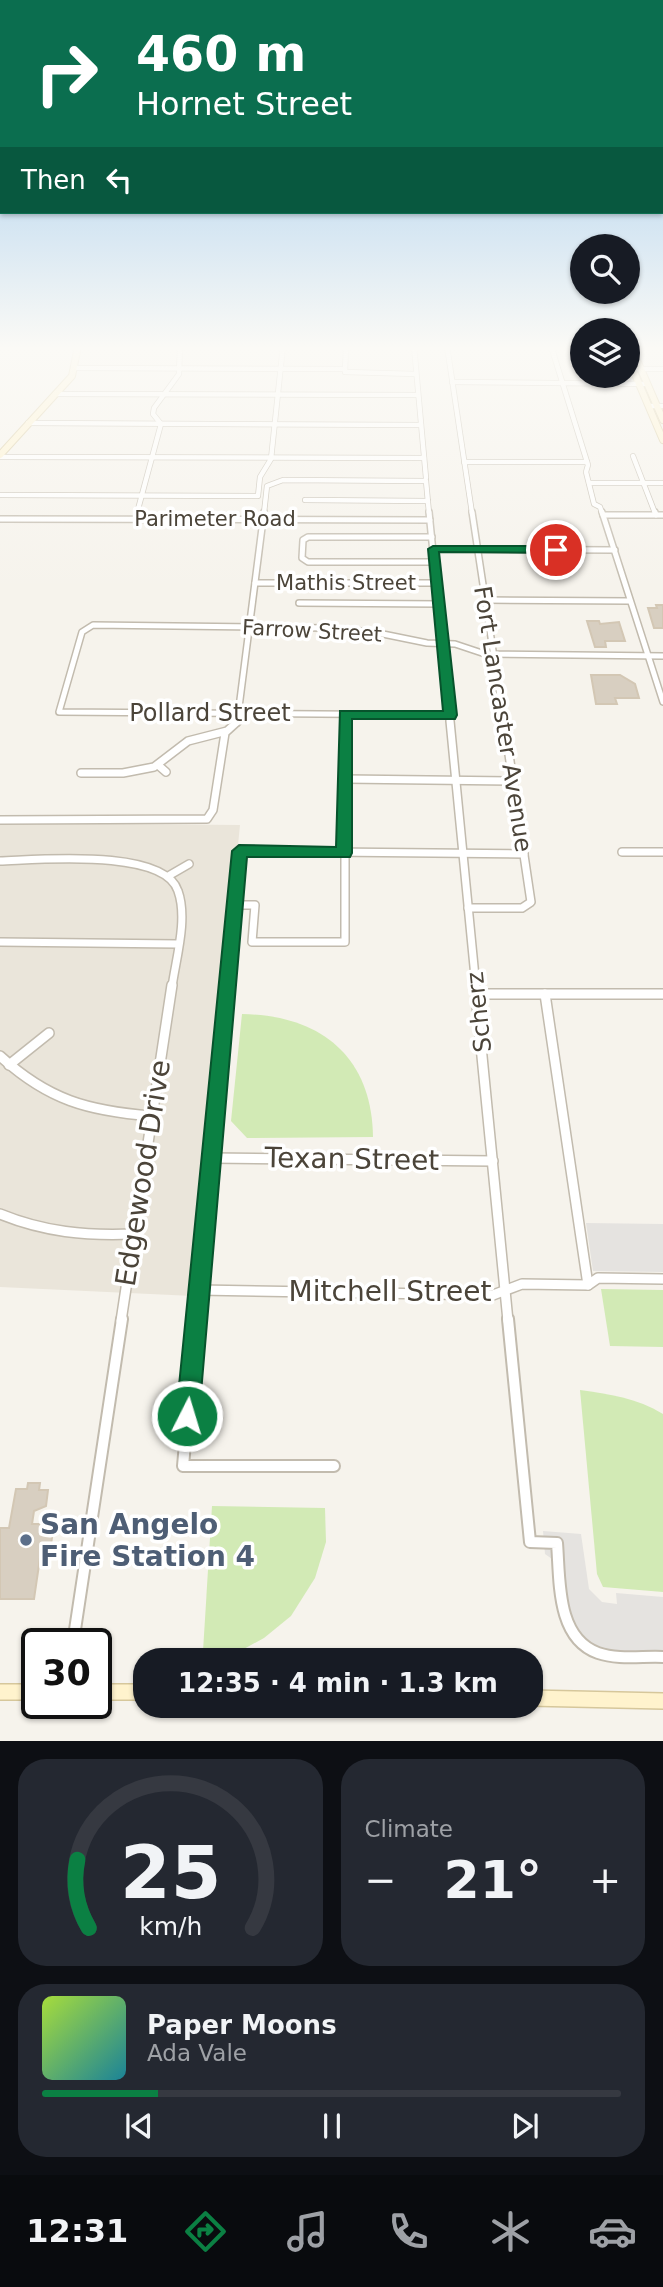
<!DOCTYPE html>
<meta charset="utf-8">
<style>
:root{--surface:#171b24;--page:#242831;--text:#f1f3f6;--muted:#9ea1a6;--line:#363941;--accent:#0b8043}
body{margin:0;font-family:"DejaVu Sans",sans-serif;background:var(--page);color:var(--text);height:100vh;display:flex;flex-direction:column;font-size:26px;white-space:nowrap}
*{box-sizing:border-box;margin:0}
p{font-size:23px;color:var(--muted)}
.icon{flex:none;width:38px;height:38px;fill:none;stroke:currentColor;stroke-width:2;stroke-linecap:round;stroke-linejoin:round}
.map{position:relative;height:1741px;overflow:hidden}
.details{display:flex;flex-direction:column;gap:18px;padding:18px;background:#0d0f14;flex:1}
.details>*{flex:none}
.top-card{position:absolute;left:0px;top:0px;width:663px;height:214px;box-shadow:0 2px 5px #0004;background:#0b6e4f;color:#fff;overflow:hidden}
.fabs{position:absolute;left:570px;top:234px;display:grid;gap:14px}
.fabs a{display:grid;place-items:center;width:70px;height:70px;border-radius:50%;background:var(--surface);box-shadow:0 2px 5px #0004;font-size:35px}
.speed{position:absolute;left:21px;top:1628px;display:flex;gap:14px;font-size:35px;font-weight:700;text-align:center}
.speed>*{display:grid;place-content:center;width:91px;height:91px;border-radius:50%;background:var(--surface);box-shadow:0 2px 5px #0004;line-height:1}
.speed .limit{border:4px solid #111;border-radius:10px;background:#fff;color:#111}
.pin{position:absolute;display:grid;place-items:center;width:60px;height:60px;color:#fff;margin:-30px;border:4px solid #fff;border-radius:50%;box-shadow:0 2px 7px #0007}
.me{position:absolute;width:77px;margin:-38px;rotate:5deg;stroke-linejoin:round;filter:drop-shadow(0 0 5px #0008)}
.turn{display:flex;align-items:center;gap:24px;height:147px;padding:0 21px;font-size:32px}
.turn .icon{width:91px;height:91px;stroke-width:2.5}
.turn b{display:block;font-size:49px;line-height:60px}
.then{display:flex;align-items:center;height:66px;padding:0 21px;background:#0003;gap:14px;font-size:26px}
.big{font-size:52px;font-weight:800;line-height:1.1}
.details .card{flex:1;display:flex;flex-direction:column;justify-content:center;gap:10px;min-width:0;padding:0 24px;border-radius:28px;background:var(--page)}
.details .dial{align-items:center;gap:0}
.dial svg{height:182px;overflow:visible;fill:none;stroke:var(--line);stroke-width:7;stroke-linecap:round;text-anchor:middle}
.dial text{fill:var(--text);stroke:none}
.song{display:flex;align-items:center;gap:21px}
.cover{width:84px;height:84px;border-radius:10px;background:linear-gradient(135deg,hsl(80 70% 55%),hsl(190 70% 35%))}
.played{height:7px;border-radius:4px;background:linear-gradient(90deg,var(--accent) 20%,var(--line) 20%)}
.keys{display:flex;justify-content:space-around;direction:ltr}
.heat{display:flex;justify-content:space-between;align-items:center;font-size:38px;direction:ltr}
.details .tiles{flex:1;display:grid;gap:18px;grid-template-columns:1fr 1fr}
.card:last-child{grid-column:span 2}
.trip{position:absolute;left:133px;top:1648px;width:410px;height:70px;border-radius:28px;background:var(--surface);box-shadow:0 2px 5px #0004;font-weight:800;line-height:70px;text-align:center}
.menu{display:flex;height:112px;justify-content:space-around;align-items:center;background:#090b0e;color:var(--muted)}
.menu .icon{width:49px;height:49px}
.menu .current{color:var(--accent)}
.menu b{font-size:32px;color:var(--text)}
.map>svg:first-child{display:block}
.residential{fill:#eae5da}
.green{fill:#d2eab5}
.parking{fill:#e5e3e0}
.building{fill:#d8cfc1;stroke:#d3c7b4;stroke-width:2}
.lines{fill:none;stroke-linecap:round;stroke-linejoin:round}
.street-far4-casing{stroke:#c2bbae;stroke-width:6}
.street-far3-casing{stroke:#c2bbae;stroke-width:8}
.street-far2-casing{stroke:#c2bbae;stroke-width:10}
.street-far1-casing{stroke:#c2bbae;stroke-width:12}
.street-casing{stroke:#c2bbae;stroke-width:14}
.secondary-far1-casing{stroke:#d6c79b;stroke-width:8}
.secondary-casing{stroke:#d6c79b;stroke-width:18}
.street-far4{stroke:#fff;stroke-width:4.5}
.street-far3{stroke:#fff;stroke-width:5}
.street-far2{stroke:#fff;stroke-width:7}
.street-far1{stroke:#fff;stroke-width:9}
.street{stroke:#fff;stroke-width:10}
.secondary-far1{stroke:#fff3cd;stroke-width:6}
.secondary{stroke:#fff3cd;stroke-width:15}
.route{fill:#0b8043;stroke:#07532c;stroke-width:2}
.service-dot{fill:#5c6f8a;stroke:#fff;stroke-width:2.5}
.labels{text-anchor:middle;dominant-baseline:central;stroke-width:7;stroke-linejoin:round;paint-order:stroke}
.far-street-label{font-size:21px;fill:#4b4439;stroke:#fff}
.street-label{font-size:24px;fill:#4b4439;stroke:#fff}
.near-street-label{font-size:28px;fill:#4b4439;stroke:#fff}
.near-service-label{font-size:28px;font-weight:bold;fill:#4e5e75;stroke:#fff;text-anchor:start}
</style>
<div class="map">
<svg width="663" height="1741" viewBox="0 0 663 1741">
<rect width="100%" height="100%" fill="#f6f3ec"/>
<path class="residential" d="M0,823L240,825L193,1296L0,1287Z"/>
<g class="green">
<path d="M242,1014C320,1015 372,1056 373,1137L247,1138L231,1121Z"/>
<path d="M601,1289L663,1290V1347L610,1346Z"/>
<path d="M580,1390C609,1394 637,1398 663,1414V1592L603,1587L597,1574Z"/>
<path d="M212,1506L325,1508L326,1542L315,1578L291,1616L264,1638L231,1656L203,1651Z"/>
</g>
<g class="parking">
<path d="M586,1223L663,1224V1272L593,1271Z"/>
<path d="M543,1531L581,1534L589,1589L602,1602L617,1604L616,1593L663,1597V1661L579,1647L555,1561L545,1554Z"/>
</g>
<g class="building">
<path d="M656,605H663V628H654L648,608H657Z"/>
<path d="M587,621H599L600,624L619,622L625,641H605L606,647H595Z"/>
<path d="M591,675H620L635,684L639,698H615L617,704H596Z"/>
<path d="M28,1483H40L39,1490H48L46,1506L34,1511L32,1524H43L42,1531H53L50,1551H41L34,1599H0V1528H9L16,1489H27Z"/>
</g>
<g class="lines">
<g class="street-far4-casing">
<g id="street-far4">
<path d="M346,346L345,372L416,374"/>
<path d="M414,346L426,478"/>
<path d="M447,346L472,513"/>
<path d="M551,346L588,465L586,472L594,504L600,507L602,513"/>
<path d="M75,368L345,369"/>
<path d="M633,369H663"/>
<path d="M452,382L644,384"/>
<path d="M55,394L418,395"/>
<path d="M649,406H663"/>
<path d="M28,423L421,425"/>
<path d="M633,456L655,513"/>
<path d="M0,457L424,458"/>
<path d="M464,462H587"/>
<path d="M589,483H663"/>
<path d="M0,495L258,496L260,477L271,459L283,346"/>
<path d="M305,500L428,501"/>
<path d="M137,513L161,424L153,414L154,408L179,374L180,346"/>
<path d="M264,513L267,486L283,480L426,481L429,513"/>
</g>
</g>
<g class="street-far3-casing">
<g id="street-far3">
<path d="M429,512L450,723"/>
<path d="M472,512L504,723"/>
<path d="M602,512L663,702"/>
<path d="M655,512L656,515"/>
<path d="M137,515L138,512"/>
<path d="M603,515H663"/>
<path d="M0,519L430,520"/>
<path d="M432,537H308L303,540L302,558L308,562H434"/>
<path d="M433,549L615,550"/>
<path d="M255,583H436"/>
<path d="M485,600L630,601"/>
<path d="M299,603L439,604"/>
<path d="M345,714V723"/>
<path d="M450,715L59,712L82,632L93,625L326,628L373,632L427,643L455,644L485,654L663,656"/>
<path d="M237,723L264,512"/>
</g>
</g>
<g class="street-far2-casing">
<g id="street-far2">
<path d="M450,721L476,987"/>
<path d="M158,765L166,772"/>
<path d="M81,773H123L154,767L188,741L227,731L238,721"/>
<path d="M345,779L512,781"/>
<path d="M0,820L207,819L213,810L225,733"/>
<path d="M622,852H663"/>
<path d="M0,861C38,860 164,848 178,891C188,919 176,958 172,987"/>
<path d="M170,875L189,864"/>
<path d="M235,905H255L252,942H345V721"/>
<path d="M468,908H522L531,902L504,721"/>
<path d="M0,942L178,944"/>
<path d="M227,987L239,851L524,854"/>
</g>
</g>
<g class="street-far1-casing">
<g id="street-far1">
<path d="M475,985L508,1321"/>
<path d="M477,994H663"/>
<path d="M545,994L588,1285"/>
<path d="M0,1056C48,1100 88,1111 152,1116"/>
<path d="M9,1065L49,1033"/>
<path d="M211,1158L493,1161"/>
<path d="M0,1214C44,1232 86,1236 133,1234"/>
<path d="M199,1290L493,1295L522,1284L588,1285L598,1278L663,1279"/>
<path d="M121,1321L172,985"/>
<path d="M196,1321L227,985"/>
</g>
</g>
<g class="street-casing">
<g id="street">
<path d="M196,1319L183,1466H334"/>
<path d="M508,1319L530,1542L557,1543C560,1580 556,1638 598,1653C618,1660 642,1656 663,1657"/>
<path d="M73,1643L122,1319"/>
</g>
</g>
<g class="secondary-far1-casing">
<g id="secondary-far1">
<path d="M631,346L663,420"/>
<path d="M628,358L663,440"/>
<path d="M0,455L72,376L78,346"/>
</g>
</g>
<g class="secondary-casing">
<g id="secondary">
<path d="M0,1692H37"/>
<path d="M96,1692H145"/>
<path d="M530,1698L663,1701"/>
</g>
</g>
<use href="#street-far4" class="street-far4"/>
<use href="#street-far3" class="street-far3"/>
<use href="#street-far2" class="street-far2"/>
<use href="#street-far1" class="street-far1"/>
<use href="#street" class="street"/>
<use href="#secondary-far1" class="secondary-far1"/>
<use href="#secondary" class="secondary"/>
</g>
<linearGradient id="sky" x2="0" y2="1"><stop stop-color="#8fc1ec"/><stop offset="0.59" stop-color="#fbfaf6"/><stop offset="1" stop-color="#fbfaf6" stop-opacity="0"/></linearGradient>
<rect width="663" height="590" fill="url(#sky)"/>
<path class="route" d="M433,546H556L562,550L556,553L439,552L457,715L455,719H352V853L350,857H247L199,1416L196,1424L187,1428L179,1424L176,1416L232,851L239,845L336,847L340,711H443L428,549Z"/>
<circle class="service-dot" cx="26" cy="1540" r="7"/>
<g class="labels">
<g class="far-street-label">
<text x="215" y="519">Parimeter Road</text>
<text x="346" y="583">Mathis Street</text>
<text transform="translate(312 631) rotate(3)">Farrow Street</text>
</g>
<g class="street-label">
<text x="210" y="713">Pollard Street</text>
<text transform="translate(503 719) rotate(81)">Fort Lancaster Avenue</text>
<text transform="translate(479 1012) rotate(-96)">Scherz</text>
</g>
<g class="near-street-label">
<text transform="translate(352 1159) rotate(1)">Texan Street</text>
<text transform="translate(143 1173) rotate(-81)">Edgewood Drive</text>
<text x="390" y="1291">Mitchell Street</text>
</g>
<g class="near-service-label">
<text x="40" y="1524">San Angelo<tspan x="40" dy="32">Fire Station 4</tspan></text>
</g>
</g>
</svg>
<div class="fabs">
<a><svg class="icon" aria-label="search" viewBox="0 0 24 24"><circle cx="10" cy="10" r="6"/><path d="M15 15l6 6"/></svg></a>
<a><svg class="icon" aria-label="layers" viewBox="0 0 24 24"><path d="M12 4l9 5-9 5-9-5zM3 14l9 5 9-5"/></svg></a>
</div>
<div class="speed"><div class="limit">30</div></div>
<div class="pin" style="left:556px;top:550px;background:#d93025"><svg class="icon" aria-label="arrive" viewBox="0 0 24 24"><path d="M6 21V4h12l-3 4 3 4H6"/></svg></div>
<svg class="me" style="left:187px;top:1416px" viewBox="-20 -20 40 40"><circle r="17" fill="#0b8043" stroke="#fff" stroke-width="3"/><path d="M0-11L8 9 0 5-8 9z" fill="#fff"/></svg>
<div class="trip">12:35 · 4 min · 1.3 km</div>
<div class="top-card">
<div class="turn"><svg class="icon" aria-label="right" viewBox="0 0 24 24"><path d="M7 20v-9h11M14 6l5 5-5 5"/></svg><div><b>460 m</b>Hornet Street</div></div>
<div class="then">Then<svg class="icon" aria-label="left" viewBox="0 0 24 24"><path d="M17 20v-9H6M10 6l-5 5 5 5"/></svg></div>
</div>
</div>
<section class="details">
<div class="tiles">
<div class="card dial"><svg viewBox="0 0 100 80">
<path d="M14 69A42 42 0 1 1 86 69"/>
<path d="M14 69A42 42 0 0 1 9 39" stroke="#0b8043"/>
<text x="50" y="56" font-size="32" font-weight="700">25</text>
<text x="50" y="72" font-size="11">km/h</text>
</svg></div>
<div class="card"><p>Climate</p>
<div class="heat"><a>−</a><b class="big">21°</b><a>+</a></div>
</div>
<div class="card">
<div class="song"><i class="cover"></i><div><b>Paper Moons</b><p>Ada Vale</p></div></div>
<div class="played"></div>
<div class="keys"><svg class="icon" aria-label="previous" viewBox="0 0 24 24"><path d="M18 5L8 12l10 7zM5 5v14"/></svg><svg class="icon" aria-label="pause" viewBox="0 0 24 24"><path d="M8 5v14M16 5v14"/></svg><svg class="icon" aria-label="next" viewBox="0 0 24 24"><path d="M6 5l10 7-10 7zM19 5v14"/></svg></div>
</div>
</div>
</section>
<nav class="menu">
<b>12:31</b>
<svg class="icon current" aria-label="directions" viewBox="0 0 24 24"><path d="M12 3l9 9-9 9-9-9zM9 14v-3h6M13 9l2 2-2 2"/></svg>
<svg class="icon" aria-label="music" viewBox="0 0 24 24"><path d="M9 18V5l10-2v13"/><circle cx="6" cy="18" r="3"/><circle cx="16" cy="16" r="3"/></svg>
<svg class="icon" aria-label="phone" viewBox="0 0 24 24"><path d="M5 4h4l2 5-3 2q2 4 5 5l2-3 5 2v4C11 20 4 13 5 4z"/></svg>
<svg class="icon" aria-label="climate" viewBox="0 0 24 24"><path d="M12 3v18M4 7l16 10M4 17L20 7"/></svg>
<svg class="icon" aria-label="car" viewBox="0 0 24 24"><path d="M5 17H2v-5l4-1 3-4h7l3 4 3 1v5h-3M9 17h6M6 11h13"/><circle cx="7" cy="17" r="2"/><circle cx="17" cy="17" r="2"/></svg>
</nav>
